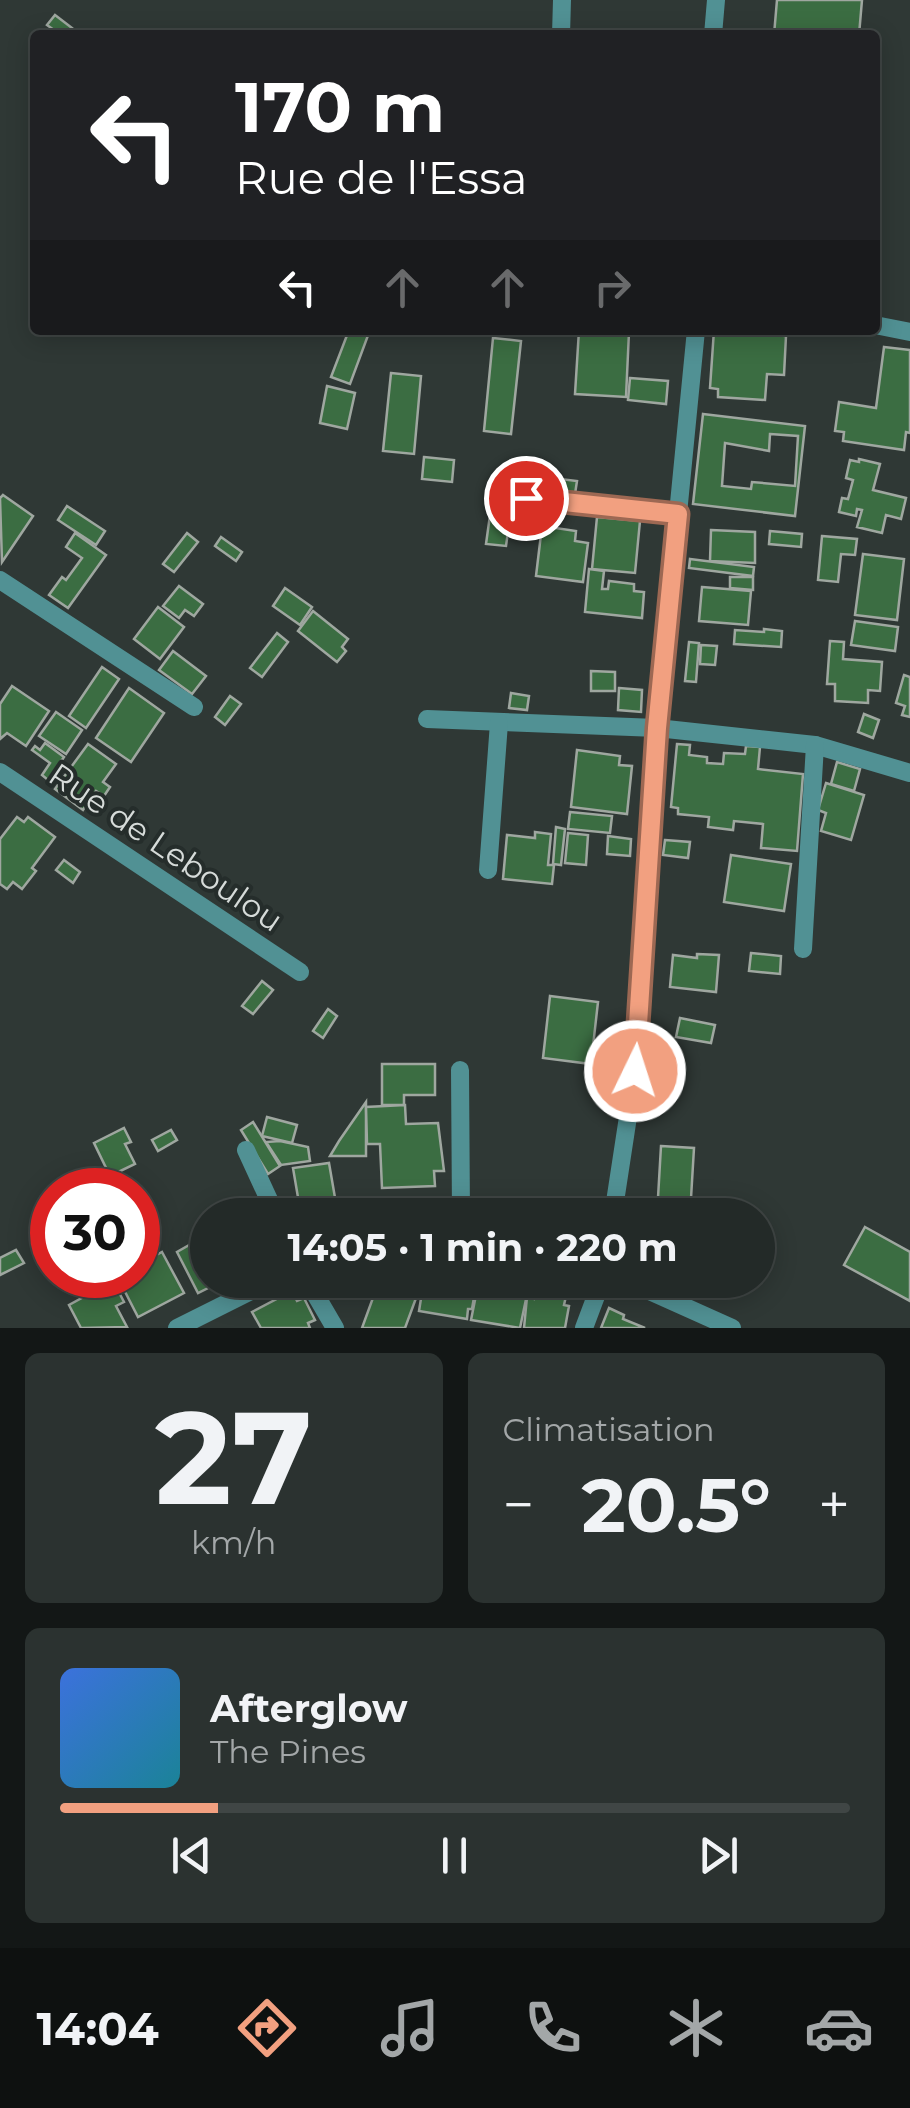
<!DOCTYPE html>
<html lang="fr">
<meta charset="utf-8">
<style>
:root{--surface:#232a28;--page:#2b3230;--text:#f1f3f6;--muted:#a3a7a8;--line:#404645;--accent:#f2a080}
body{margin:0;font-family:Montserrat,sans-serif;background:var(--page);color:var(--text);height:100vh;display:flex;flex-direction:column;font-size:38px;white-space:nowrap}
*{box-sizing:border-box;margin:0}
p{font-size:32px;color:var(--muted)}
.icon{flex:none;width:55px;height:55px;fill:none;stroke:currentColor;stroke-width:2;stroke-linecap:round;stroke-linejoin:round}
.map{position:relative;height:1328px;overflow:hidden}
.sheet{display:flex;flex-direction:column;gap:25px;padding:25px;background:#131716;flex:1}
.sheet>*{flex:none}
.hud{position:absolute;left:30px;top:30px;width:850px;height:305px;border-radius:10px;box-shadow:0 5px 25px #0003,0 0 0 2px var(--line);background:#202124;color:#fff;overflow:hidden}
.speed{position:absolute;left:30px;top:1168px;display:flex;gap:20px;font-size:50px;font-weight:700;text-align:center}
.speed>*{display:grid;place-content:center;width:130px;height:130px;border-radius:50%;background:var(--surface);box-shadow:0 5px 25px #0003,0 0 0 2px var(--line);line-height:1}
.speed .limit{border:15px solid #d22;background:#fff;color:#111}
.pin{position:absolute;display:grid;place-items:center;width:85px;height:85px;color:#fff;margin:-42px;border:5px solid #fff;border-radius:50%;box-shadow:0 2px 10px #0007}
.me{position:absolute;width:110px;margin:-55px;rotate:4deg;stroke-linejoin:round;filter:drop-shadow(0 0 8px #0008)}
.turn{display:flex;align-items:center;gap:35px;height:210px;padding:0 40px;font-size:45px}
.turn .icon{width:130px;height:130px;stroke-width:2.5}
.turn b{display:block;font-size:70px;line-height:85px}
.lanes{display:flex;align-items:center;height:95px;padding:0 40px;background:#0003;justify-content:center;gap:50px;direction:ltr}
.lanes .off{opacity:.35}
.big{font-size:75px;font-weight:700;line-height:1.1}
.sheet .tile{flex:1;display:flex;flex-direction:column;justify-content:center;gap:15px;min-width:0;padding:0 35px;border-radius:15px;background:var(--page)}
.sheet .dial{align-items:center;gap:0}
.dial b{font-size:130px;line-height:1}
.song{display:flex;align-items:center;gap:30px}
.cover{width:120px;height:120px;border-radius:15px;background:linear-gradient(135deg,hsl(220 70% 55%),hsl(190 70% 35%))}
.played{height:10px;border-radius:5px;background:linear-gradient(90deg,var(--accent) 20%,var(--line) 20%)}
.keys{display:flex;justify-content:space-around;direction:ltr}
.heat{display:flex;justify-content:space-between;align-items:center;font-size:55px;direction:ltr}
.sheet .tiles{flex:1;display:grid;gap:25px;grid-template-columns:1fr 1fr}
.tile:last-child{grid-column:span 2}
.trip{position:absolute;left:190px;top:1198px;width:585px;height:100px;border-radius:50px;background:var(--surface);box-shadow:0 5px 25px #0003,0 0 0 2px var(--line);font-weight:700;line-height:100px;text-align:center}
.dock{display:flex;height:160px;justify-content:space-around;align-items:center;background:#0e1110;color:var(--muted)}
.dock .icon{width:70px;height:70px}
.dock .selected{color:var(--accent)}
.dock b{font-size:45px;color:var(--text)}
.map>svg:first-child{display:block}
.building{fill:#3b6d42;stroke:#9fa7a0;stroke-width:2.5;fill-rule:evenodd}
.lines{fill:none;stroke-linecap:round;stroke-linejoin:round}
.minor{stroke:#519194;stroke-width:18}
.route-casing{stroke:#9d6853;stroke-width:25}
.route{stroke:#f2a080;stroke-width:18}
.labels{text-anchor:middle;dominant-baseline:central;stroke-width:8;stroke-linejoin:round;paint-order:stroke}
.street-label{font-size:32px;fill:#d6dbd9;stroke:#252d2b}
</style>
<div class="map">
<svg width="910" height="1328" viewBox="0 0 910 1328">
<rect width="100%" height="100%" fill="#2f3835"/>
<g class="building">
<path d="M777,0H862L859,35H774Z"/>
<path d="M55,15L72,28L67,35H61L47,25Z"/>
<path d="M349,330H370L350,384L331,377Z"/>
<path d="M579,330L629,332L626,397L575,394Z"/>
<path d="M714,330H775L774,335L786,336L784,375L767,374L765,400L718,397V389L710,388Z"/>
<path d="M493,338L521,341L511,434L484,431Z"/>
<path d="M884,347L910,350V433L906,432L904,450L843,441L844,432L835,431L839,402L876,408Z"/>
<path d="M391,373L421,376L414,454L383,451Z"/>
<path d="M630,378L668,381L666,404L628,400Z"/>
<path d="M327,386L355,393L347,429L320,423Z"/>
<path d="M703,414L805,426L795,516L693,504ZM770,434L798,436L795,486L752,482L751,489L722,486L725,443L769,451Z"/>
<path d="M424,457L454,460L452,482L422,479Z"/>
<path d="M859,459L880,464L873,490L906,498L901,519L886,515L882,533L857,527L862,510L857,509L856,516L839,512L842,498L848,499L853,480L846,478L850,460L859,462Z"/>
<path d="M552,478L577,481L575,494L551,492Z"/>
<path d="M3,495L33,516L2,562L0,498Z"/>
<path d="M67,506L105,531L96,545L58,520Z"/>
<path d="M491,508L511,511L506,546L486,544Z"/>
<path d="M597,517L640,521L635,573L592,569Z"/>
<path d="M542,526L576,531L575,541L588,543L583,582L536,576Z"/>
<path d="M711,530L755,532V563L710,561Z"/>
<path d="M770,531L802,534L801,547L769,544Z"/>
<path d="M75,533L106,555L68,608L49,595L62,577L66,580L82,558L66,547Z"/>
<path d="M187,533L198,542L174,572L163,564Z"/>
<path d="M822,536L857,539L855,555L841,554L838,582L818,580Z"/>
<path d="M221,537L242,552L236,561L215,546Z"/>
<path d="M863,554L904,559L897,620L855,615Z"/>
<path d="M690,559L754,567L753,576L689,568Z"/>
<path d="M589,569L604,571L602,589H608L609,581L634,584V591L644,592L642,618L585,612Z"/>
<path d="M730,577H753V590L730,588Z"/>
<path d="M179,586L203,604L194,616L185,610L179,618L163,606Z"/>
<path d="M702,587L751,591L748,625L699,621Z"/>
<path d="M285,588L312,607L300,625L273,606Z"/>
<path d="M158,607L184,627L160,659L134,639Z"/>
<path d="M313,611L348,639L342,647L346,651L337,662L298,631Z"/>
<path d="M855,621L898,627L895,651L851,645Z"/>
<path d="M764,629L782,631L781,647L734,644L735,630L764,632Z"/>
<path d="M277,633L288,642L262,677L250,668Z"/>
<path d="M830,641L844,642L843,659L882,662L880,691L868,690V703L835,701V684H827Z"/>
<path d="M689,642L699,643L696,682L685,681Z"/>
<path d="M701,645L717,646L715,665L700,664Z"/>
<path d="M173,651L206,676L192,694L159,670Z"/>
<path d="M102,667L119,679L86,728L69,716Z"/>
<path d="M591,671L615,672V691H591Z"/>
<path d="M904,675L910,677V717L902,715L905,706L896,703Z"/>
<path d="M12,686L49,711L26,746L7,733L0,739V704Z"/>
<path d="M129,688L164,713L131,762L96,738Z"/>
<path d="M619,688L642,690L641,712L618,710Z"/>
<path d="M511,693L529,696L527,710L509,708Z"/>
<path d="M230,696L241,704L225,725L215,717Z"/>
<path d="M56,712L82,730L66,754L39,736Z"/>
<path d="M864,714L879,720L873,738L858,732Z"/>
<path d="M45,743L64,757L48,780L42,775L50,763L32,750L35,746L40,750Z"/>
<path d="M88,744L116,764L103,782L110,787L104,796L96,791L83,810L55,789Z"/>
<path d="M677,744L690,745L689,755L707,757V763L723,764L724,753L745,754L746,746L760,747L758,769L803,774L797,851L761,848L763,824L734,821L733,830L708,827L709,817L678,814V808L671,807Z"/>
<path d="M577,750L620,756L619,765L632,766L627,814L571,807Z"/>
<path d="M837,762L860,769L854,791L831,784Z"/>
<path d="M826,783L864,795L851,840L821,831L826,813L818,810Z"/>
<path d="M570,812L612,816L610,833L568,829Z"/>
<path d="M17,817L24,822L28,817L55,837L32,868L36,871L22,889L13,882L7,889L0,884V839Z"/>
<path d="M556,827L565,829L561,865L553,864Z"/>
<path d="M535,832L551,834L548,865H554L552,884L503,879L507,835L535,838Z"/>
<path d="M568,833L588,835L586,865L565,863Z"/>
<path d="M608,836L631,839L630,856L607,854Z"/>
<path d="M665,840L690,842L688,858L663,855Z"/>
<path d="M731,855L791,864L784,911L724,902Z"/>
<path d="M64,860L80,872L73,883L56,870Z"/>
<path d="M751,953L781,956L780,974L749,971Z"/>
<path d="M697,954L719,955L716,992L670,987L673,955L697,958Z"/>
<path d="M262,981L273,990L253,1014L242,1006Z"/>
<path d="M550,996L598,1002L591,1064L543,1058Z"/>
<path d="M328,1009L337,1016L323,1038L313,1031Z"/>
<path d="M680,1018L715,1025L711,1043L676,1037Z"/>
<path d="M382,1064H435V1095H404V1105H382Z"/>
<path d="M366,1102V1156H330L339,1141Z"/>
<path d="M405,1105L406,1124L438,1123L444,1171H434L435,1186L382,1188L380,1144H367L366,1107Z"/>
<path d="M267,1117L297,1125L292,1143L262,1136Z"/>
<path d="M253,1122L280,1166L268,1174L241,1130Z"/>
<path d="M124,1128L131,1142L125,1144L135,1164L110,1176L94,1143Z"/>
<path d="M171,1130L177,1140L158,1151L152,1140Z"/>
<path d="M280,1141L308,1147L310,1161L281,1165L266,1142Z"/>
<path d="M661,1146L694,1148L690,1215H657Z"/>
<path d="M329,1163L338,1215H301L293,1168Z"/>
<path d="M374,1203L376,1215H342L341,1208Z"/>
<path d="M865,1227L910,1252V1301L844,1265Z"/>
<path d="M208,1243V1280H215L216,1284L198,1293L177,1252L191,1244L194,1250Z"/>
<path d="M16,1250L24,1263L0,1275V1258Z"/>
<path d="M162,1252L184,1293L138,1317L117,1276L138,1275V1265Z"/>
<path d="M388,1280L419,1290L405,1328H362L374,1295L381,1297Z"/>
<path d="M424,1280H477L472,1309H468L467,1319L419,1311Z"/>
<path d="M479,1280H530L520,1328L471,1320Z"/>
<path d="M113,1281L124,1302L116,1306L127,1327L81,1328L69,1305Z"/>
<path d="M544,1285L555,1287L559,1295L566,1296L564,1305L569,1306L565,1328H524L527,1297L534,1299L536,1290Z"/>
<path d="M292,1291L297,1301L304,1298L315,1320L308,1323L310,1328H261L252,1312Z"/>
<path d="M609,1308L624,1315L623,1319L645,1328H601Z"/>
</g>
<g class="lines">
<g class="minor">
<path d="M561,35L562,0"/>
<path d="M713,35L716,0"/>
<path d="M875,325L910,332"/>
<path d="M526,498L678,514"/>
<path d="M0,580L194,707"/>
<path d="M427,719L657,728L815,745L910,773"/>
<path d="M0,772L300,972"/>
<path d="M488,870L499,723"/>
<path d="M803,949L815,745"/>
<path d="M460,1070L461,1215"/>
<path d="M246,1150L276,1215"/>
<path d="M613,1215L635,1071L657,728L696,330"/>
<path d="M307,1280L335,1328"/>
<path d="M625,1280L732,1328"/>
<path d="M177,1328L273,1280"/>
<path d="M584,1328L602,1280"/>
</g>
</g>
<g class="lines">
<g class="route-casing">
<path id="route" d="M526,498L678,514L657,728L635,1071"/>
</g>
<use href="#route" class="route"/>
</g>
<g class="labels">
<g class="street-label">
<text transform="translate(166 847) rotate(34)">Rue de Leboulou</text>
</g>
</g>
</svg>
<div class="speed"><div class="limit">30</div></div>
<div class="pin" style="left:526px;top:498px;background:#d93025"><svg class="icon" aria-label="arrive" viewBox="0 0 24 24"><path d="M6 21V4h12l-3 4 3 4H6"/></svg></div>
<svg class="me" style="left:635px;top:1071px" viewBox="-20 -20 40 40"><circle r="17" fill="#f2a080" stroke="#fff" stroke-width="3"/><path d="M0-11L8 9 0 5-8 9z" fill="#fff"/></svg>
<div class="trip">14:05 · 1 min · 220 m</div>
<div class="hud">
<div class="turn"><svg class="icon" aria-label="left" viewBox="0 0 24 24"><path d="M17 20v-9H6M10 6l-5 5 5 5"/></svg><div><b>170 m</b>Rue de l'Essa</div></div>
<div class="lanes"><svg class="icon" aria-label="left" viewBox="0 0 24 24"><path d="M17 20v-9H6M10 6l-5 5 5 5"/></svg><svg class="icon off" aria-label="ahead" viewBox="0 0 24 24"><path d="M12 20V5M6 11l6-6 6 6"/></svg><svg class="icon off" aria-label="ahead" viewBox="0 0 24 24"><path d="M12 20V5M6 11l6-6 6 6"/></svg><svg class="icon off" aria-label="right" viewBox="0 0 24 24"><path d="M7 20v-9h11M14 6l5 5-5 5"/></svg></div>
</div>
</div>
<section class="sheet">
<div class="tiles">
<div class="tile dial"><b>27</b><p>km/h</p></div>
<div class="tile"><p>Climatisation</p>
<div class="heat"><a>−</a><b class="big">20.5°</b><a>+</a></div>
</div>
<div class="tile">
<div class="song"><i class="cover"></i><div><b>Afterglow</b><p>The Pines</p></div></div>
<div class="played"></div>
<div class="keys"><svg class="icon" aria-label="previous" viewBox="0 0 24 24"><path d="M18 5L8 12l10 7zM5 5v14"/></svg><svg class="icon" aria-label="pause" viewBox="0 0 24 24"><path d="M8 5v14M16 5v14"/></svg><svg class="icon" aria-label="next" viewBox="0 0 24 24"><path d="M6 5l10 7-10 7zM19 5v14"/></svg></div>
</div>
</div>
</section>
<nav class="dock">
<b>14:04</b>
<svg class="icon selected" aria-label="directions" viewBox="0 0 24 24"><path d="M12 3l9 9-9 9-9-9zM9 14v-3h6M13 9l2 2-2 2"/></svg>
<svg class="icon" aria-label="music" viewBox="0 0 24 24"><path d="M9 18V5l10-2v13"/><circle cx="6" cy="18" r="3"/><circle cx="16" cy="16" r="3"/></svg>
<svg class="icon" aria-label="phone" viewBox="0 0 24 24"><path d="M5 4h4l2 5-3 2q2 4 5 5l2-3 5 2v4C11 20 4 13 5 4z"/></svg>
<svg class="icon" aria-label="climate" viewBox="0 0 24 24"><path d="M12 3v18M4 7l16 10M4 17L20 7"/></svg>
<svg class="icon" aria-label="car" viewBox="0 0 24 24"><path d="M5 17H2v-5l4-1 3-4h7l3 4 3 1v5h-3M9 17h6M6 11h13"/><circle cx="7" cy="17" r="2"/><circle cx="17" cy="17" r="2"/></svg>
</nav>
